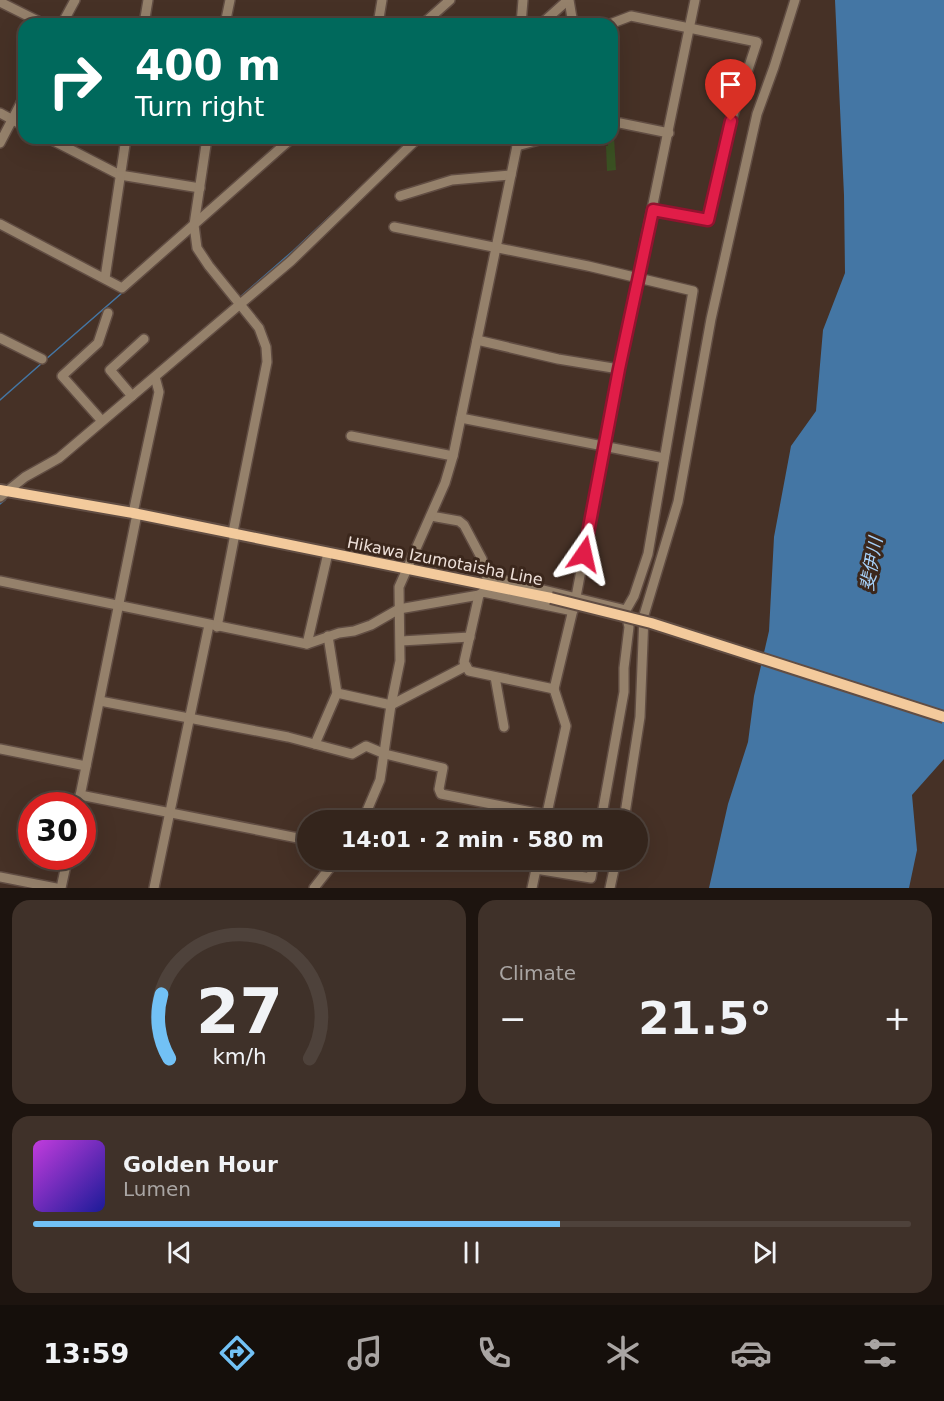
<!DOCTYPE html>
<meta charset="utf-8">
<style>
:root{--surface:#34251c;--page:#3f3129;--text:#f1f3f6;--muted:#a9a5a3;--line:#4e423b;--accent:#72c1f5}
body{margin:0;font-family:"DejaVu Sans","Noto Sans JP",sans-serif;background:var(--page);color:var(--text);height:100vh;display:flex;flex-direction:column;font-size:22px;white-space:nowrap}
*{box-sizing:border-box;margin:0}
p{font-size:20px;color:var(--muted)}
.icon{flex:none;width:33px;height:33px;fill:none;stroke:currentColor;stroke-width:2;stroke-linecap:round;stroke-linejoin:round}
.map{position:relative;height:888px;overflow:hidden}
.details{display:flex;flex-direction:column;gap:12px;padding:12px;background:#1d140f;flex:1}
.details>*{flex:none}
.banner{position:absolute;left:18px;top:18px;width:600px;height:126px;border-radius:18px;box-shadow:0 6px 24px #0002,0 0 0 2px var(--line);background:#00695c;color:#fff;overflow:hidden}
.speed{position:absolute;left:18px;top:792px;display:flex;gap:12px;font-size:30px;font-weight:700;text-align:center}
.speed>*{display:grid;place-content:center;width:78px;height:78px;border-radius:50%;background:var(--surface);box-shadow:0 6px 24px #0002,0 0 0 2px var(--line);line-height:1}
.speed .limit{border:9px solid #d22;background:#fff;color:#111}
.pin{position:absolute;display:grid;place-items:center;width:51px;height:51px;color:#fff;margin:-62px -26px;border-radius:50% 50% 50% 0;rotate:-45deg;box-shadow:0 0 6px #0007}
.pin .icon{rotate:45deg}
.me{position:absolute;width:66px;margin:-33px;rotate:11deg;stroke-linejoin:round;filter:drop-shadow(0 0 4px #0008)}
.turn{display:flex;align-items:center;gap:21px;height:126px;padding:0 18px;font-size:27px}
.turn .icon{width:78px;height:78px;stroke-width:2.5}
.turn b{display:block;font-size:42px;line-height:51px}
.big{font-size:45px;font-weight:700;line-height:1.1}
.details .card{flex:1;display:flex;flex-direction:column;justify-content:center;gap:9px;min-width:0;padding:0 21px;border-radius:18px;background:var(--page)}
.details .dial{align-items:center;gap:0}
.dial svg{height:156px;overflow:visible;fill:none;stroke:var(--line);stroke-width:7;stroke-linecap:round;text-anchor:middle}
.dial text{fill:var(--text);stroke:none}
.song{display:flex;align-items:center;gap:18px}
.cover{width:72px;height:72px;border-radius:9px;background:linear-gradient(135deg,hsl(290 70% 55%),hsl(240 70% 35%))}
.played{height:6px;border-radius:3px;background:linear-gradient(90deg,var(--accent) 60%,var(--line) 60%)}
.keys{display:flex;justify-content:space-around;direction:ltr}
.heat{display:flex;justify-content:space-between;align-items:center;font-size:33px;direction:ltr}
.details .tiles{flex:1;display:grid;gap:12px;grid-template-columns:1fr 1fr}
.card:last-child{grid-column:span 2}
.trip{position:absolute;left:297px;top:810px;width:351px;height:60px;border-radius:30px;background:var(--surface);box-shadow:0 6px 24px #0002,0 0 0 2px var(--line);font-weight:700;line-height:60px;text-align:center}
.dock{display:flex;height:96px;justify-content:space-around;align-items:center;background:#150f0b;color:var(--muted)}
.dock .icon{width:42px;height:42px}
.dock .active{color:var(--accent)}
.dock b{font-size:27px;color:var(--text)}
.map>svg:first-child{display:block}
.green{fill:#3a5122}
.water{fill:#4476a4}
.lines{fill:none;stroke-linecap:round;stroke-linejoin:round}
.stream{stroke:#4476a4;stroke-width:1.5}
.minor-casing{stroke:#614d43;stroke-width:12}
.major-casing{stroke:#614d43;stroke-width:14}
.minor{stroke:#95816b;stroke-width:9}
.major{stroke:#f3ca9c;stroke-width:10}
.major-bridge-casing{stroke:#614d43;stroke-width:14;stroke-linecap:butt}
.major-bridge{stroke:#f3ca9c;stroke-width:10}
.route-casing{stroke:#92132f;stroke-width:15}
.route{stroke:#e11d48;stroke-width:10}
.labels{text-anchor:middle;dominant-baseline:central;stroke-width:6;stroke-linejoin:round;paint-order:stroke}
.street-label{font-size:16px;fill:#eee0d9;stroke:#3b271c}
.water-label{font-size:18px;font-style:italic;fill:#a6d0f8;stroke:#3b271c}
</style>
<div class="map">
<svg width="944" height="888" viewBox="0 0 944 888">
<rect width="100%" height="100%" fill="#463126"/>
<path class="green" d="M612,128H616L618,134L614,138L616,170L607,171L606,146H608V142H598L597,138H612Z"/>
<path class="water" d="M835,0H944V759L912,795L917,850L909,888H709L728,804L748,742L754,696L769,631L774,537L791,446L816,411L823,330L845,273L844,195Z"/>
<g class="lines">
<g class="stream">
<path d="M239,298L293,251L364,184"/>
<path d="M201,332L233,304"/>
<path d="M45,360L123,292"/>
<path d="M0,400L42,363"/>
<path d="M0,504L5,500"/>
</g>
<g class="minor-casing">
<g id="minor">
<path d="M569,0L573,24"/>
<path d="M0,2L44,24"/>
<path d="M62,24L75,0"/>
<path d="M144,24L148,0"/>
<path d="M225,24L230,0"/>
<path d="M378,24L382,0"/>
<path d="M423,24L450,0"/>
<path d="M521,24L523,0"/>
<path d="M541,24L568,0"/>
<path d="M610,24L631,16L757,42L731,121L708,220L653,210"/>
<path d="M0,113L24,126"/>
<path d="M612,123H620L669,133"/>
<path d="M48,138L120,175L200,188"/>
<path d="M207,138L194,225L197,248L209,266L259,328L266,347L267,362L233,532L234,539L217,627"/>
<path d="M0,143L24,97"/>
<path d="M517,146L546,138"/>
<path d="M400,196L452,180L511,175"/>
<path d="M0,224L122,288L292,138"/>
<path d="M394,227L588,266L693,291L648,554L634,596L626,610L486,576L482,559L464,525L459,521L431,516"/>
<path d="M105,278L126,138"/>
<path d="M0,338L42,359"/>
<path d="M477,340L558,359L619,369"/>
<path d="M132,396L110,370L144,339"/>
<path d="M461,418L664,458"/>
<path d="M102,421L62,376L98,343L108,313"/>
<path d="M351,436L453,456"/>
<path d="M0,497L25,477L59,458L291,261L418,138"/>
<path d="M133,513L159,392L155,377"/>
<path d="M0,581L307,644L339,633L354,631L371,625L399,609L479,595"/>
<path d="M573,611L483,592L479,595L464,662L469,671L554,689L576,597L619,369L695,0"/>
<path d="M401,641L470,637"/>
<path d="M307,644L328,553"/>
<path d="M495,677L504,727"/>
<path d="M337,693L391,705L466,666"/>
<path d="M100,701L288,737L352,754L366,746L385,754L443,768L439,789L441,794L547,815"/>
<path d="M315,744L337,693L328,636"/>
<path d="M0,749L86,766"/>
<path d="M80,795L308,840"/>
<path d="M78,806L137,514"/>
<path d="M546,818L566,726L554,689"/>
<path d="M363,820L380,780L391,705L400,661L399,587L445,483L453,456L517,146L516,138"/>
<path d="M601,820L624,692V668L629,627L626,613"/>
<path d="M624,820L640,717L644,615L678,502L711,319L757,114L774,67L795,0"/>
<path d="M536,869L591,878L594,860"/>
<path d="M0,877L56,888"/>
<path d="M61,888L68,856"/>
<path d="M154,888L209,625"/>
<path d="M314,888L336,860"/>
<path d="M532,888L538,860"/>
<path d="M610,888L616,860"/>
</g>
</g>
<g class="major-casing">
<path id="major" d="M0,490L133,513L551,598"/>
</g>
<use href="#minor" class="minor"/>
<use href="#major" class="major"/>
<g class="major-bridge-casing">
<path id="major-bridge" d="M551,598L651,623L944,717"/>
</g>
<use href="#major-bridge" class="major-bridge"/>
</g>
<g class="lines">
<g class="route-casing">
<path id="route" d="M584,554L619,369L653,210L708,220L731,121"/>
</g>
<use href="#route" class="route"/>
</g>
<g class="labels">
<g class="street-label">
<text transform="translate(445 561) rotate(11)">Hikawa Izumotaisha Line</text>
</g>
<g class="water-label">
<text transform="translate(871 564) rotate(-80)">斐伊川</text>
</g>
</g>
</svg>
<div class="speed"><div class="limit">30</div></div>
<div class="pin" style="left:731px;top:121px;background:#d93025"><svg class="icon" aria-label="arrive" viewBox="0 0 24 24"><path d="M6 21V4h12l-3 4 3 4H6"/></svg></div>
<svg class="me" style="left:584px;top:554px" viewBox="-20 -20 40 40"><path d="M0-17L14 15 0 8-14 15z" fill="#e11d48" stroke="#fff" stroke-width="4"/></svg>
<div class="trip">14:01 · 2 min · 580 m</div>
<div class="banner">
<div class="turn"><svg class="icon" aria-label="right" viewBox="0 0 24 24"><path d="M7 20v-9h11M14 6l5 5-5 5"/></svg><div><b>400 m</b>Turn right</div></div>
</div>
</div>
<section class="details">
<div class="tiles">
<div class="card dial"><svg viewBox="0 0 100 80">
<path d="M14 69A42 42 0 1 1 86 69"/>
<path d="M14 69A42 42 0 0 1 10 36" stroke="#72c1f5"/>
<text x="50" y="56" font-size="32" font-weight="700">27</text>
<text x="50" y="72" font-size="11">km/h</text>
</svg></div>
<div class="card"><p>Climate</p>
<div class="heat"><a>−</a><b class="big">21.5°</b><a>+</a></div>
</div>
<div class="card">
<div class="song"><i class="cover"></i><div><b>Golden Hour</b><p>Lumen</p></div></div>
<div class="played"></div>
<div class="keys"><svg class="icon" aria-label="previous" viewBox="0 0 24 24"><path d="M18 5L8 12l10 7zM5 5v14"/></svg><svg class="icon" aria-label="pause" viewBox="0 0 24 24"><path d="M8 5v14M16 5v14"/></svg><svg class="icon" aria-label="next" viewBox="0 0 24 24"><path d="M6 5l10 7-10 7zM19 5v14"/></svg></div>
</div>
</div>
</section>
<nav class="dock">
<b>13:59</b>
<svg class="icon active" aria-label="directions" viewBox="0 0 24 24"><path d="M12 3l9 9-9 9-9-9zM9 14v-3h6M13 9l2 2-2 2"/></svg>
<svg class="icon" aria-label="music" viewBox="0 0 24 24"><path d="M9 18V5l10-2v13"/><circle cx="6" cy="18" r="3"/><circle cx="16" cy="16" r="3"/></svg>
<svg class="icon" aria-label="phone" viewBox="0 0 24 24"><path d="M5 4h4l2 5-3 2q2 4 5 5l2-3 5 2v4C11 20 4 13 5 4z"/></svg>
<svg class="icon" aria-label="climate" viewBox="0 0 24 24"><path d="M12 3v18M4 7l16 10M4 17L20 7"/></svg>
<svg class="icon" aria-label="car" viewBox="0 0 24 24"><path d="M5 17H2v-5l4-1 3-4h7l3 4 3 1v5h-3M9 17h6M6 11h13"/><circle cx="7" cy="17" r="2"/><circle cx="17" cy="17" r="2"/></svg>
<svg class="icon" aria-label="filters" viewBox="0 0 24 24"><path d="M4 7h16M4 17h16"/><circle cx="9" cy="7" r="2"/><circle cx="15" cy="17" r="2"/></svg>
</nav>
